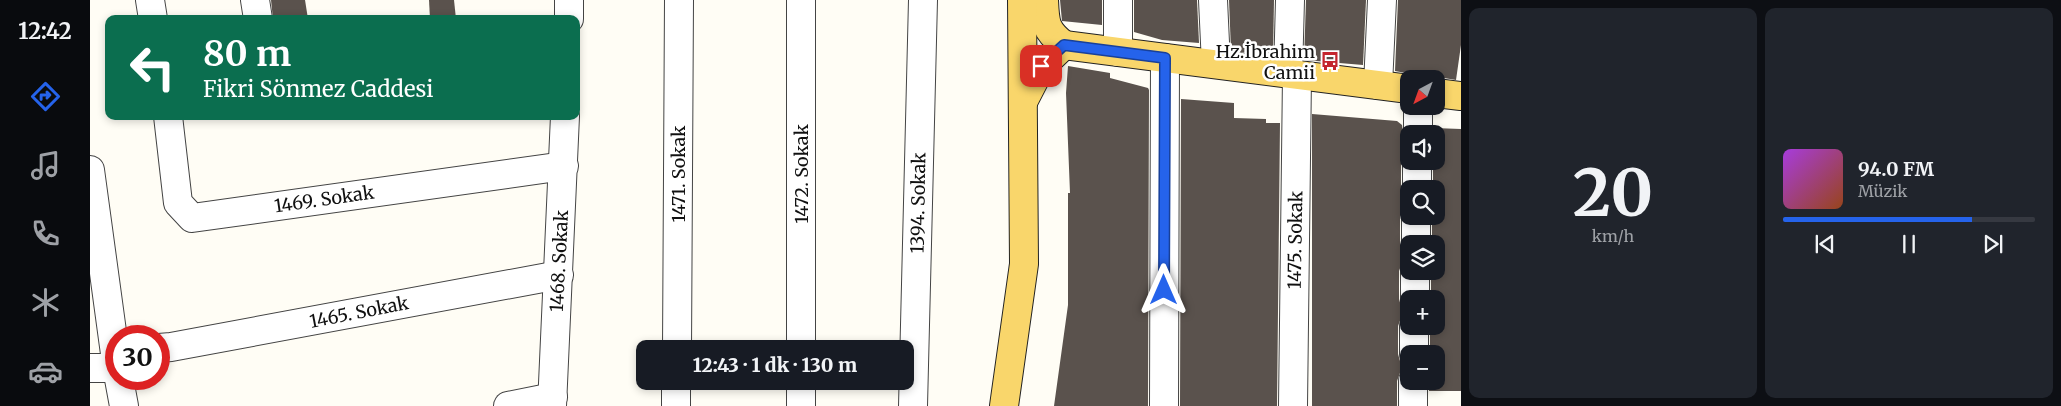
<!DOCTYPE html>
<html lang="tr">
<meta charset="utf-8">
<style>
:root{--surface:#171b24;--page:#20242c;--text:#f1f3f6;--muted:#9ea1a6;--line:#363941;--accent:#2563eb}
body{margin:0;font-family:Merriweather,serif;background:var(--page);color:var(--text);height:100vh;display:flex;flex-direction:column;font-size:19px;white-space:nowrap}
*{box-sizing:border-box;margin:0}
p{font-size:16px;color:var(--muted)}
.icon{flex:none;width:28px;height:28px;fill:none;stroke:currentColor;stroke-width:2;stroke-linecap:round;stroke-linejoin:round}
.map{position:relative;flex:1;overflow:hidden}
.panel{display:flex;flex-direction:column;gap:8px;padding:8px;background:#0d0f14;width:600px}
.panel>*{flex:none}
.banner{position:absolute;left:15px;top:15px;width:475px;height:105px;border-radius:10px;box-shadow:0 2px 8px #0003;background:#0b6e4f;color:#fff;overflow:hidden}
.needle{width:32px;rotate:221deg}
.fabs{position:absolute;left:1310px;top:70px;display:grid;gap:10px}
.fabs a{display:grid;place-items:center;width:45px;height:45px;border-radius:10px;background:var(--surface);box-shadow:0 2px 8px #0003;font-size:25px}
.speed{position:absolute;left:15px;top:325px;display:flex;gap:10px;font-size:25px;font-weight:700;text-align:center}
.speed>*{display:grid;place-content:center;width:65px;height:65px;border-radius:50%;background:var(--surface);box-shadow:0 2px 8px #0003;line-height:1}
.speed .limit{border:8px solid #d22;background:#fff;color:#111}
.pin{position:absolute;display:grid;place-items:center;width:42px;height:42px;color:#fff;margin:-21px;border-radius:10px;box-shadow:0 2px 8px #0006}
.me{position:absolute;width:55px;margin:-28px;rotate:0deg;stroke-linejoin:round;filter:drop-shadow(0 0 4px #0008)}
.turn{display:flex;align-items:center;gap:18px;height:105px;padding:0 15px;font-size:22px}
.turn .icon{width:65px;height:65px;stroke-width:2.5}
.turn b{display:block;font-size:35px;line-height:42px}
.panel .tile{flex:1;display:flex;flex-direction:column;justify-content:center;gap:8px;min-width:0;padding:0 18px;border-radius:10px;background:var(--page)}
.panel .dial{align-items:center;gap:0}
.dial b{font-size:65px;line-height:1}
.song{display:flex;align-items:center;gap:15px}
.cover{width:60px;height:60px;border-radius:8px;background:linear-gradient(135deg,hsl(280 70% 55%),hsl(20 70% 35%))}
.played{height:5px;border-radius:2px;background:linear-gradient(90deg,var(--accent) 75%,var(--line) 75%)}
.keys{display:flex;justify-content:space-around;direction:ltr}
.panel .tiles{flex:1;display:grid;gap:8px;grid-template-columns:repeat(2,1fr)}
.trip{position:absolute;left:546px;top:340px;width:278px;height:50px;border-radius:10px;background:var(--surface);box-shadow:0 2px 8px #0003;font-weight:800;line-height:50px;text-align:center}
main{display:flex;flex:1;min-height:0}
.dock{display:flex;flex-direction:column;width:90px;justify-content:space-around;align-items:center;background:#090b0e;color:var(--muted)}
.dock .icon{width:35px;height:35px}
.dock .on{color:var(--accent)}
.dock b{font-size:22px;color:var(--text)}
.map>svg:first-child{display:block}
.building{fill:#5a524d}
.lines{fill:none;stroke-linecap:round;stroke-linejoin:round}
.minor-casing{stroke:#444;stroke-width:30}
.major-casing{stroke:#222;stroke-width:30}
.minor{stroke:#fff;stroke-width:28}
.major{stroke:#f9d66b;stroke-width:28}
.route-casing{stroke:#184099;stroke-width:12}
.route{stroke:#2563eb;stroke-width:9}
.labels{text-anchor:middle;dominant-baseline:central;stroke-width:5;stroke-linejoin:round;paint-order:stroke}
.poi-label{font-size:18px;fill:#111;stroke:#fff;text-anchor:end}
.street-label{font-size:18px;fill:#111;stroke:#fff}
</style>
<main>
<nav class="dock">
<b>12:42</b>
<svg class="icon on" aria-label="directions" viewBox="0 0 24 24"><path d="M12 3l9 9-9 9-9-9zM9 14v-3h6M13 9l2 2-2 2"/></svg>
<svg class="icon" aria-label="music" viewBox="0 0 24 24"><path d="M9 18V5l10-2v13"/><circle cx="6" cy="18" r="3"/><circle cx="16" cy="16" r="3"/></svg>
<svg class="icon" aria-label="phone" viewBox="0 0 24 24"><path d="M5 4h4l2 5-3 2q2 4 5 5l2-3 5 2v4C11 20 4 13 5 4z"/></svg>
<svg class="icon" aria-label="climate" viewBox="0 0 24 24"><path d="M12 3v18M4 7l16 10M4 17L20 7"/></svg>
<svg class="icon" aria-label="car" viewBox="0 0 24 24"><path d="M5 17H2v-5l4-1 3-4h7l3 4 3 1v5h-3M9 17h6M6 11h13"/><circle cx="7" cy="17" r="2"/><circle cx="17" cy="17" r="2"/></svg>
</nav>
<div class="map">
<svg width="1371" height="406" viewBox="0 0 1371 406">
<rect width="100%" height="100%" fill="#fffdf5"/>
<g class="building">
<path d="M181,0H215L218,19H183Z"/>
<path d="M339,0H364L366,19H340Z"/>
<path d="M970,0H1012V25L972,21Z"/>
<path d="M1044,0H1107L1109,43L1072,40L1044,32Z"/>
<path d="M1139,0H1184L1183,56L1141,51Z"/>
<path d="M1216,0H1276L1273,65L1214,60Z"/>
<path d="M1308,0H1371V45L1366,80L1348,77L1330,78L1321,74L1305,71Z"/>
<path d="M978,66L1020,73V78L1058,88L1059,90L1058,406H964L978,305V193H980L976,93Z"/>
<path d="M1091,99L1144,103V118L1176,119V123H1190L1187,406H1090Z"/>
<path d="M1222,114L1307,121L1312,125L1314,141L1319,146L1313,154L1311,161V189L1313,196L1319,202L1313,208L1310,216V244L1312,251L1318,257L1312,263L1309,271V299L1311,306L1317,312L1311,318L1308,326V354L1310,361L1316,367L1310,373L1307,381V406H1222Z"/>
<path d="M1344,128L1371,129V391H1339V381H1346V354H1340V326H1346V299H1341V271H1346V244H1342V216H1346V189H1343V161H1346V134H1344Z"/>
</g>
<g class="lines">
<g class="minor-casing">
<g id="minor">
<path d="M60,0L63,19"/>
<path d="M165,0L168,19"/>
<path d="M1123,0L1126,64"/>
<path d="M479,19V0"/>
<path d="M1028,52V0"/>
<path d="M1198,74L1200,0"/>
<path d="M1288,85L1292,0"/>
<path d="M78,116L88,203L102,218L474,166"/>
<path d="M1328,134V106"/>
<path d="M0,170L26,361"/>
<path d="M1327,189V161"/>
<path d="M1326,244V216"/>
<path d="M1325,299V271"/>
<path d="M69,348L81,347L469,275"/>
<path d="M587,349L589,0"/>
<path d="M711,349V0"/>
<path d="M1324,354V326"/>
<path d="M0,368H26"/>
<path d="M29,379L34,406"/>
<path d="M418,406L463,397"/>
<path d="M462,406L475,116"/>
<path d="M586,406V381"/>
<path d="M711,406V381"/>
<path d="M823,406L833,0"/>
<path d="M1074,406L1075,58"/>
<path d="M1203,406L1207,75"/>
<path d="M1323,406V381"/>
</g>
</g>
<g class="major-casing">
<g id="major">
<path d="M954,0C955,23 955,30 974,45"/>
<path d="M974,45L1319,89"/>
<path d="M1346,93L1371,96"/>
<path d="M934,100L951,67L974,45"/>
<path d="M914,406L934,264L932,0"/>
</g>
</g>
<use href="#minor" class="minor"/>
<use href="#major" class="major"/>
</g>
<g class="lines">
<g class="route-casing">
<path id="route" d="M951,66L974,45L1075,58L1074,290"/>
</g>
<use href="#route" class="route"/>
</g>
<defs>
<g id="bus-bare" transform="scale(1.5)"><path d="M-5-6H5V4H4V6H2V4H-2V6H-4V4H-5ZM-3.5-4V0h7V-4ZM-3.5 1.2v1.5H-2V1.2ZM2 1.2v1.5H3.5V1.2Z" fill="#c4262e" stroke="#fff" stroke-width="2.5" paint-order="stroke"/></g>
</defs>
<g fill-rule="evenodd">
<use href="#bus-bare" x="1240" y="61"/>
</g>
<g class="labels">
<g class="poi-label">
<text x="1225" y="51">Hz.İbrahim<tspan x="1225" dy="21">Camii</tspan></text>
</g>
<g class="street-label">
<text transform="translate(588 174) rotate(-90)">1471. Sokak</text>
<text transform="translate(711 174) rotate(-90)">1472. Sokak</text>
<text transform="translate(234 199) rotate(-8)">1469. Sokak</text>
<text transform="translate(828 203) rotate(-89)">1394. Sokak</text>
<text transform="translate(1205 240) rotate(-89)">1475. Sokak</text>
<text transform="translate(469 261) rotate(-87)">1468. Sokak</text>
<text transform="translate(269 312) rotate(-11)">1465. Sokak</text>
</g>
</g>
</svg>
<div class="fabs">
<a><svg class="needle" viewBox="-14 -14 28 28"><path d="M0-13l5 13h-10z" fill="#e53935"/><path d="M0 13l5-13h-10z" fill="#9ea1a6"/></svg></a>
<a><svg class="icon" aria-label="sound" viewBox="0 0 24 24"><path d="M4 9h4l5-4v14l-5-4H4zM17 9q2 3 0 6"/></svg></a>
<a><svg class="icon" aria-label="search" viewBox="0 0 24 24"><circle cx="10" cy="10" r="6"/><path d="M15 15l6 6"/></svg></a>
<a><svg class="icon" aria-label="layers" viewBox="0 0 24 24"><path d="M12 4l9 5-9 5-9-5zM3 14l9 5 9-5"/></svg></a>
<a>+</a>
<a>−</a>
</div>
<div class="speed"><div class="limit">30</div></div>
<div class="pin" style="left:951px;top:66px;background:#d93025"><svg class="icon" aria-label="arrive" viewBox="0 0 24 24"><path d="M6 21V4h12l-3 4 3 4H6"/></svg></div>
<svg class="me" style="left:1074px;top:290px" viewBox="-20 -20 40 40"><path d="M0-17L14 15 0 8-14 15z" fill="#2563eb" stroke="#fff" stroke-width="4"/></svg>
<div class="trip">12:43 · 1 dk · 130 m</div>
<div class="banner">
<div class="turn"><svg class="icon" aria-label="left" viewBox="0 0 24 24"><path d="M17 20v-9H6M10 6l-5 5 5 5"/></svg><div><b>80 m</b>Fikri Sönmez Caddesi</div></div>
</div>
</div>
<section class="panel">
<div class="tiles">
<div class="tile dial"><b>20</b><p>km/h</p></div>
<div class="tile">
<div class="song"><i class="cover"></i><div><b>94.0 FM</b><p>Müzik</p></div></div>
<div class="played"></div>
<div class="keys"><svg class="icon" aria-label="previous" viewBox="0 0 24 24"><path d="M18 5L8 12l10 7zM5 5v14"/></svg><svg class="icon" aria-label="pause" viewBox="0 0 24 24"><path d="M8 5v14M16 5v14"/></svg><svg class="icon" aria-label="next" viewBox="0 0 24 24"><path d="M6 5l10 7-10 7zM19 5v14"/></svg></div>
</div>
</div>
</section>
</main>
